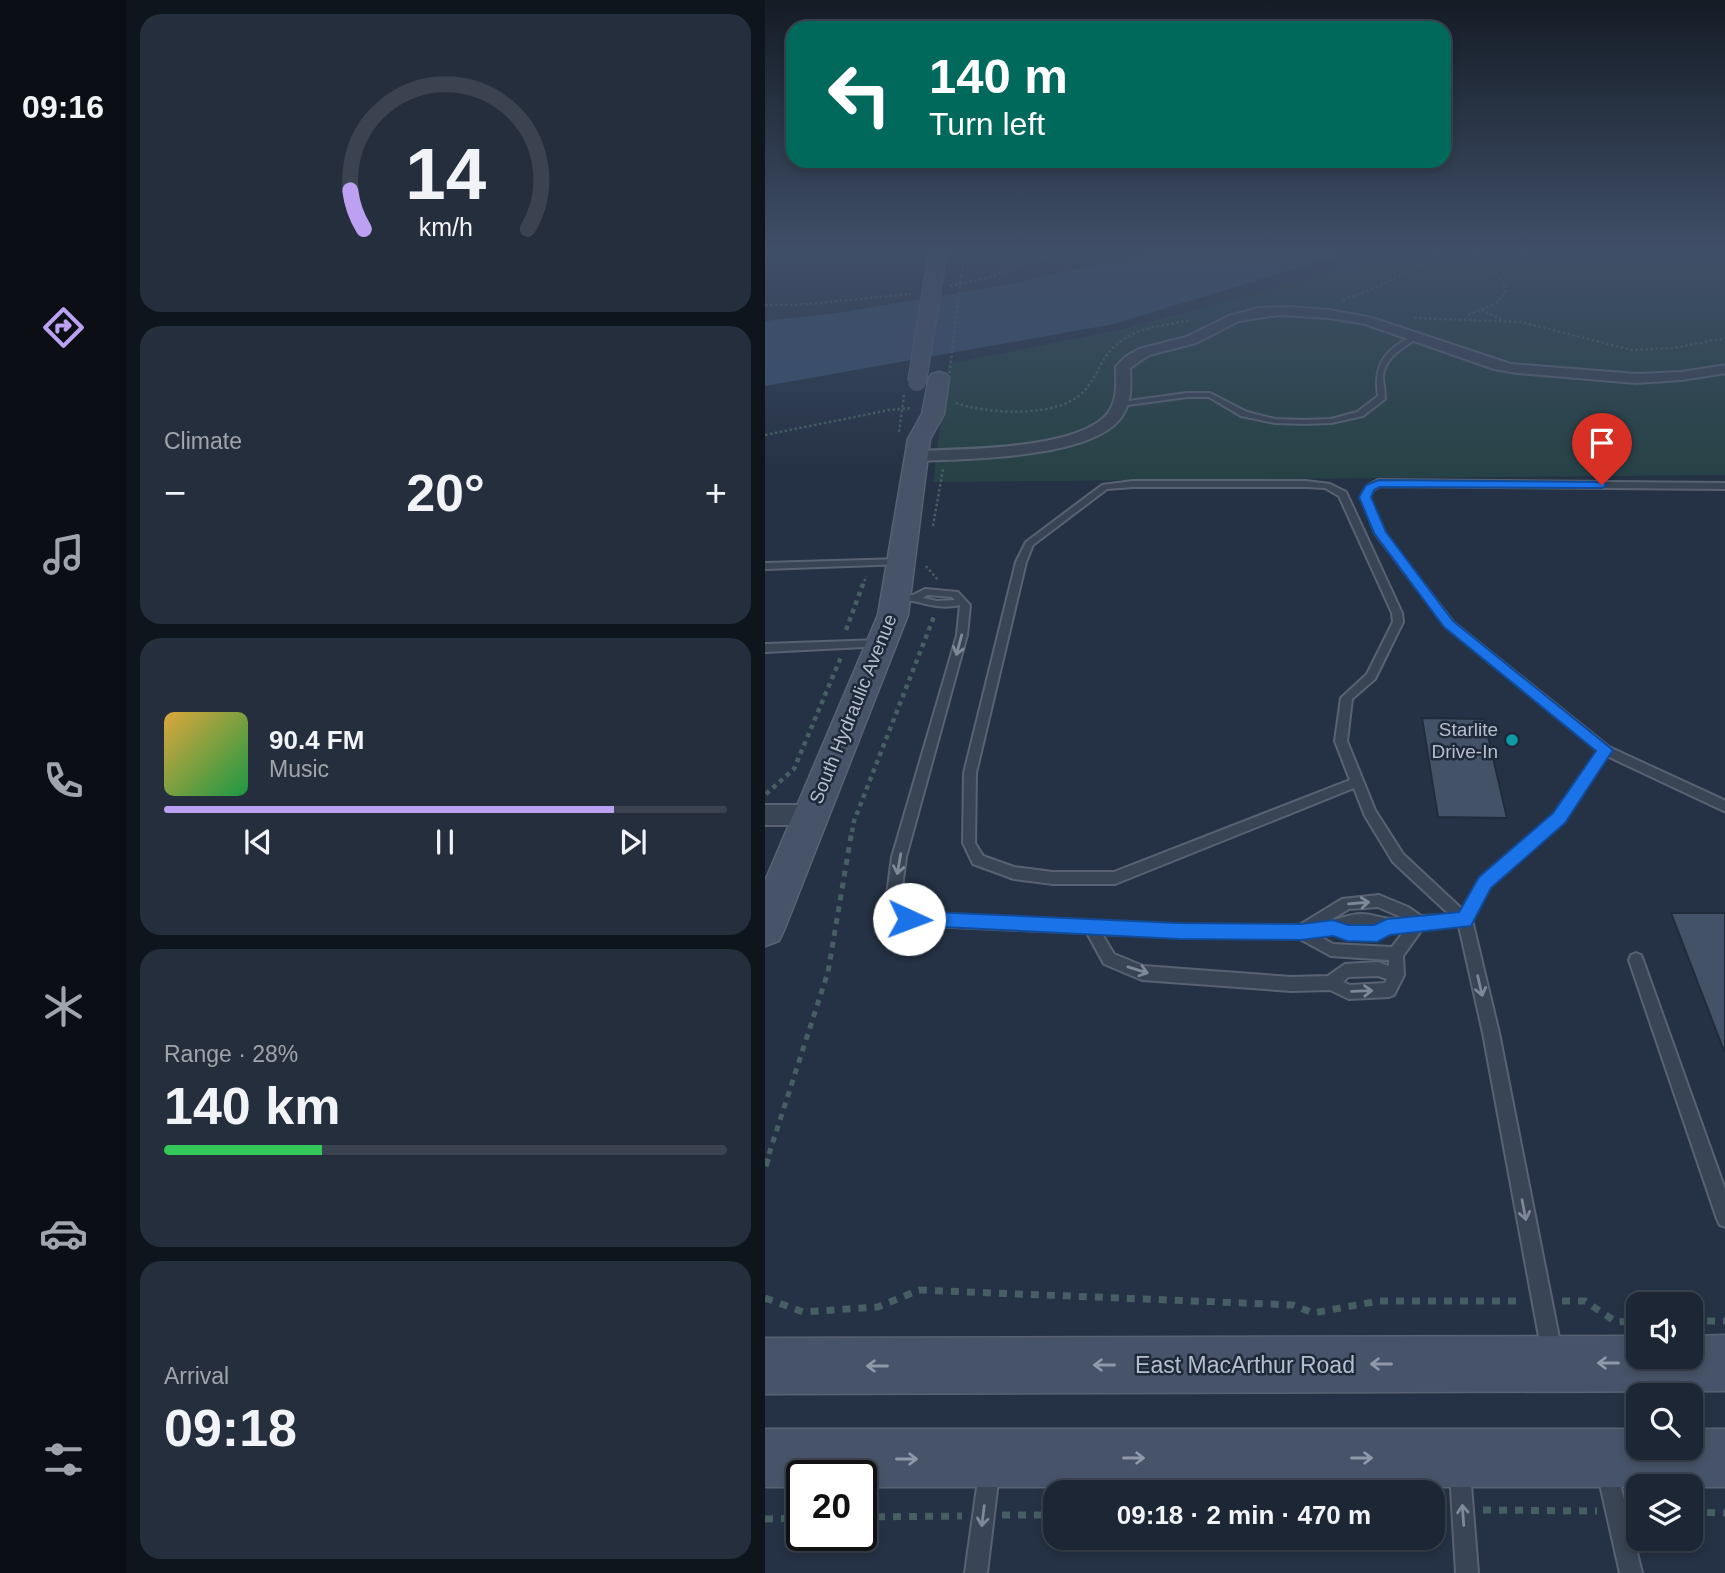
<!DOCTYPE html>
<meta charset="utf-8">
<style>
:root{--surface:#1c2634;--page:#252e3c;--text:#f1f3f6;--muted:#a0a5ac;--line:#3a434f;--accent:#bca0f2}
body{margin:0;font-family:Arial,sans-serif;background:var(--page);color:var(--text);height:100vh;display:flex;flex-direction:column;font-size:26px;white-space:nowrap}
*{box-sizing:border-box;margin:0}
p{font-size:23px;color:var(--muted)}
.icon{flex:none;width:38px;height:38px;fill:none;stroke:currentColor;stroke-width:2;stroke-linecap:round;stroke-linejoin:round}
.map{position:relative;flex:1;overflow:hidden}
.drawer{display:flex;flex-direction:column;gap:14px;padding:14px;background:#0f151d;width:639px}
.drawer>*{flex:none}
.hud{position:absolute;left:21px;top:21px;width:665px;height:147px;border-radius:21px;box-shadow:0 4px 10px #0003,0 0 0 2px var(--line);background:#00695c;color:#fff;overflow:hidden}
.fabs{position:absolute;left:861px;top:1292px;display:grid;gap:14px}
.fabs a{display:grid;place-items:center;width:77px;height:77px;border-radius:14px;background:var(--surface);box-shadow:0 4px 10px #0003,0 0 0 2px var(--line);font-size:35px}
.speed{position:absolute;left:21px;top:1460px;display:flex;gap:14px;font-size:35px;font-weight:700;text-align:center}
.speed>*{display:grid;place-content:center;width:91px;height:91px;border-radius:50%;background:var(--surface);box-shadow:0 4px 10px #0003,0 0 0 2px var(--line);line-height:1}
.speed .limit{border:4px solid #111;border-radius:10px;background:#fff;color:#111}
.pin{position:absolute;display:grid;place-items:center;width:60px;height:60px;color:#fff;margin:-72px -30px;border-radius:50% 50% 50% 0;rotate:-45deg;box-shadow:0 0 7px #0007}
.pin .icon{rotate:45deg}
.me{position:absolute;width:77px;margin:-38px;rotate:92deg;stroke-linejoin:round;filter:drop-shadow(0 0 5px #0008)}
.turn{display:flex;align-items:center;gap:24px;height:147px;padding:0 28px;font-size:32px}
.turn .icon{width:91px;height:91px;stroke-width:2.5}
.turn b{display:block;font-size:49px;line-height:60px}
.big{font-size:52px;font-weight:700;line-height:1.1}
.drawer .widget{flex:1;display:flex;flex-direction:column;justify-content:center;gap:10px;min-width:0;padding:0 24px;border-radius:21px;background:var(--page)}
.drawer .dial{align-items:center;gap:0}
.dial svg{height:182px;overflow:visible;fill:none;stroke:var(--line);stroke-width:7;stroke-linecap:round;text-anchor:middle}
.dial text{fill:var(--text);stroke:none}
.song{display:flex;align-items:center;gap:21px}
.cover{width:84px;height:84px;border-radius:10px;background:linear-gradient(135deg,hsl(40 70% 55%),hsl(140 70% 35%))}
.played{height:7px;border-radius:4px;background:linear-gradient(90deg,var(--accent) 80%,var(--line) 80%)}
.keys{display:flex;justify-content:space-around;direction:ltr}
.heat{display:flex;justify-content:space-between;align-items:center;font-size:38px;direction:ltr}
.charge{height:10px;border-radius:5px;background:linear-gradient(90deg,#34c759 28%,var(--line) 0)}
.trip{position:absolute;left:278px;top:1480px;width:402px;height:70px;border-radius:21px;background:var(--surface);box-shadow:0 4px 10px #0003,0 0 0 2px var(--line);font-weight:700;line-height:70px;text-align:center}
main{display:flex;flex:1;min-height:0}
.tabs{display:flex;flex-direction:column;width:126px;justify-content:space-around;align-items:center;background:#0b0f15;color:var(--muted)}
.tabs .icon{width:49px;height:49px}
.tabs .current{color:var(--accent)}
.tabs b{font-size:32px;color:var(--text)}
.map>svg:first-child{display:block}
.green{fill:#274246}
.water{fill:#374d6d}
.building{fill:#435267;stroke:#202b3c;stroke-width:2}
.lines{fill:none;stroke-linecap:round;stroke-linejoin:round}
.lane-casing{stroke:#586272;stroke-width:4}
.street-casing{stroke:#586272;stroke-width:4}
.secondary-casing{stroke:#586272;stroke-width:3}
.path-far3{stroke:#455f62;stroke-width:2.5;stroke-dasharray:2.5 2.5;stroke-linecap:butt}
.path-far2{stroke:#455f62;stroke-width:4.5;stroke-dasharray:4.5 4.5;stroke-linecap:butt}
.path-far1{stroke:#455f62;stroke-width:5;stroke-dasharray:6 6;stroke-linecap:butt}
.path{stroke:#455f62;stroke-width:7;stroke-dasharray:8 8;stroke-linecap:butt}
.lane{fill:#394454;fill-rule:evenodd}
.street{fill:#394454;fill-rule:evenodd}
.secondary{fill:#475368;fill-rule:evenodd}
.secondary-bridge-casing{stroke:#586272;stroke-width:20;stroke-linecap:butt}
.path-bridge{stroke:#455f62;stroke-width:2.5;stroke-dasharray:2.5 2.5;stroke-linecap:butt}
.secondary-bridge{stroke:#475368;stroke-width:18}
.oneway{stroke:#7e8897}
.oneway2{stroke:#9099aa}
.route{fill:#1a73e8;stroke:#114b97;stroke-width:2}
.culture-dot{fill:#0f9aa8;stroke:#1e293a;stroke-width:2.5}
.labels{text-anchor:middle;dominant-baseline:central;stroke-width:5;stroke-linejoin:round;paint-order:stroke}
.street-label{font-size:19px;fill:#b7bfce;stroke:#1e293a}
.poi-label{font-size:19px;fill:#b7bfce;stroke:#1e293a;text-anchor:end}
.near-street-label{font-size:23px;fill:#b7bfce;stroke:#1e293a}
</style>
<main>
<nav class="tabs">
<b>09:16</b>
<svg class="icon current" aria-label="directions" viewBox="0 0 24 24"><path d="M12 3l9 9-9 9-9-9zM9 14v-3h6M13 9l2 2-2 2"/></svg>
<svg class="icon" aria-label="music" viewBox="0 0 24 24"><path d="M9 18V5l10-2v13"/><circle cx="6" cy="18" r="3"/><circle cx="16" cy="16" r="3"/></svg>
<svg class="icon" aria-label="phone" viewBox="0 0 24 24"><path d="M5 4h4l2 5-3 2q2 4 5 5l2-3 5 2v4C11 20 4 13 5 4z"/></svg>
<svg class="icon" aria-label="climate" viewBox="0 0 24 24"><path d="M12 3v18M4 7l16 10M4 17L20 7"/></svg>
<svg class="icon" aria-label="car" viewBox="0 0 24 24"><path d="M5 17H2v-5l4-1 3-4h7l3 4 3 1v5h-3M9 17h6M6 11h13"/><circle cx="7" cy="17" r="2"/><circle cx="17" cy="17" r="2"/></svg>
<svg class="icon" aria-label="filters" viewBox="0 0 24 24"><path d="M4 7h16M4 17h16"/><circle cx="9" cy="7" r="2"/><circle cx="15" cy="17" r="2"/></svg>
</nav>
<section class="drawer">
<div class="widget dial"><svg viewBox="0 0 100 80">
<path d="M14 69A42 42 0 1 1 86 69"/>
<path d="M14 69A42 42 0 0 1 8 52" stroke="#bca0f2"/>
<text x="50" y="56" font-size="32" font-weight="700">14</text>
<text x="50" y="72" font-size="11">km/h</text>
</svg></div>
<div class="widget"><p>Climate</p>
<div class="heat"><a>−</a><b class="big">20°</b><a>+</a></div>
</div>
<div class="widget">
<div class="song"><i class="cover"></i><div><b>90.4 FM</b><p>Music</p></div></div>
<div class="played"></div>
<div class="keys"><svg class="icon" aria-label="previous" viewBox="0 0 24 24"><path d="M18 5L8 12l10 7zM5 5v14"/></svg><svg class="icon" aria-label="pause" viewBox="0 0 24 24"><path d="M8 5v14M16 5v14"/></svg><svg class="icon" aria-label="next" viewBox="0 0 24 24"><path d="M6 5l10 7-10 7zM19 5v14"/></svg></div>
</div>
<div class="widget"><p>Range · 28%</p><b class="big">140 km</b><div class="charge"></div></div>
<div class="widget"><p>Arrival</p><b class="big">09:18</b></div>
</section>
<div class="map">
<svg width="961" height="1573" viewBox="0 0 961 1573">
<rect width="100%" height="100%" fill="#253245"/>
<path class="green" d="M626,253H960V475L168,482L183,364L355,330L600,263Z"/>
<path class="water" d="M381,253H581L349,324L0,386V321L71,313L247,284Z"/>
<g class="building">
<path d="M657,718L719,719L742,818L673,817Z"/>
<path d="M906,913H960V1050L959,1051Z"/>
</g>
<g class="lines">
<g class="lane-casing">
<g id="lane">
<path d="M650,335L653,337L652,338C638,348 620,357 618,376C618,383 620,391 620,399L598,416L566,423L539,424L510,423L476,416L444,397H422L356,406L352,404L356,402L422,393H445L482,412L510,419L539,420L566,419L592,412L613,396C608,364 621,348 650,335Z"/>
<path d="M613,480L961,483V489L615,486L608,490L604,497L619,533L688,622L844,747L961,801V812L842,756L798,822L725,886L707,920L734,1033L797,1353L794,1360L787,1363L780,1360L777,1353L718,1033L694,926L658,928L638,956L639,975L629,995L624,997L584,999L565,990L526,991L377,980L339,964L322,933L144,925L127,917L121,902L127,857L192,635L195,605C177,609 165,605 148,601C140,599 133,603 126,598L131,595H148L160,589L193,592L205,605L202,635L141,857L135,902L137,909L145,913L413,925L533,926L577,899L614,895L643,907L656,916L685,915L628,862L600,816L589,788L350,884H288L249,879L208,864L198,843L199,773L251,562L261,542L337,485L368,481H541L565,484L581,492L637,613L638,622L610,679L587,699L582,741L610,810L638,854L698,910L715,878L790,814L833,751L680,626L610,533L596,497L602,486ZM368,487H541L560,488L574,496L627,613L628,622L602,674L576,698L570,741L585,780L349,872H288L249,867L218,856L210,843L211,773L261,562L268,545L342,489ZM162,595L187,597L190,600L172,601L158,598ZM613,907L638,918C619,921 614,915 597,914C584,914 574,919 562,922L584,909ZM640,930L627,947L568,944L554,936L568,934L582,939H612L625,933ZM337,934L413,937L533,938L566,956L624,960V966L613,962L580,964L563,976L526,977L378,966L349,954ZM613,976L622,979L620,983L585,985L578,982L583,977Z"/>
<path d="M136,559L139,560V564L0,569V563Z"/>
<path d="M115,640L119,642L120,644L119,646L0,652V644Z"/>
<path d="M871,953L876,955L878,960L961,1192V1227L955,1225L952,1219L864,960L866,955Z"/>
<path d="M842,1461L849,1464L852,1471L877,1573H855L832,1471L835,1464Z"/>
<path d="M695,1462L702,1465L705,1472L713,1573H691L685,1472L688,1465Z"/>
<path d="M224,1463L231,1466L234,1473L222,1573H200L214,1473L217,1466Z"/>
</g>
</g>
<g class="street-casing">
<g id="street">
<path d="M526,307L564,310L607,318L746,364L871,374L916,372L961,365V373L916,380L871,383L752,373L729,369L600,324L564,318L514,315L474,321L431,343L384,355L365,368C366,387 367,403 355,419C323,459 199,459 151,461L143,456L151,451C195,449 315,450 343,413C353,399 351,384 351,367L360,357L374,349L421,337L464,316L494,308Z"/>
<path d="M0,805H46L55,808L59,815L55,822L46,825H0Z"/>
</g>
</g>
<g class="secondary-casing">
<g id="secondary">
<path d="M165,253H181L177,282L168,287L159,282Z"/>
<path d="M174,372L181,374L184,378L179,414L165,439L143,615L20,928L14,941L0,946V881L113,615L143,439L157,414L164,378L167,374Z"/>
<path d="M961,1335V1391L0,1394V1338L873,1336V1356H926V1336Z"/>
<path d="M0,1429H873V1447H926V1429H961V1487H96V1475H37V1487H0Z"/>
</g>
</g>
<g class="path-far3">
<path d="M196,277L200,253"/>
<path d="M185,286L223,278L275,258L281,253"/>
<path d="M578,300L617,285L679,253"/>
<path d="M0,305H32L146,294"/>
<path d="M716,310L736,319"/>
<path d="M703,315L730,304L741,293L737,281L711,253"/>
<path d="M649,318L756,322L867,350L908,348L961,338"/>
<path d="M191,403C222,414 296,419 320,390C336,372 335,355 359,339C378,326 404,325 426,320"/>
<path d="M134,432L139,395"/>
<path d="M0,435L124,410L147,408"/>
<path d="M168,526L178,469"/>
<path d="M161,566L173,580"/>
<path d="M98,586L101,576"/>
</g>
<g class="path-far2">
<path d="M81,630L98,584"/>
<path d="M1,794L29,769L76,657"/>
<path d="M87,832L89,821L170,614"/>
</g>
<path class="path-far1" d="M4,1154L63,972L87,830"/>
<g class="path">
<path d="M0,1166L5,1152"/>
<path d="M0,1298L38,1312L113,1307L154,1290L528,1305L548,1313L614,1301H757"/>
<path d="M797,1301H820L851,1322L873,1321"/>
<path d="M926,1321H961"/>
<path d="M718,1510L832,1511"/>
<path d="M926,1512L961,1513"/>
<path d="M237,1515H290"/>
<path d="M96,1517L197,1516"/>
<path d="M0,1519L37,1518"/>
</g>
<use href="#lane" class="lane"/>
<use href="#street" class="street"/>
<use href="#secondary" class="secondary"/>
<g class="secondary-bridge-casing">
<path id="secondary-bridge" d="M152,382L168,282"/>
</g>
<path class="path-bridge" d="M184,378L196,277"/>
<use href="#secondary-bridge" class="secondary-bridge"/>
</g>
<defs><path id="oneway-shaft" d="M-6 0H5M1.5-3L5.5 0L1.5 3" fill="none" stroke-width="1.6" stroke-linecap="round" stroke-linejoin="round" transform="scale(1.75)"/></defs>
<g class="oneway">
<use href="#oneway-shaft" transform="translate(194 645) rotate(105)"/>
<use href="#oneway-shaft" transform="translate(134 864) rotate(100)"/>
<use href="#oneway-shaft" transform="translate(594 903) rotate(-5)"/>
<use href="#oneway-shaft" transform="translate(373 970) rotate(17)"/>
<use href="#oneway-shaft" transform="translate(715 986) rotate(77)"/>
<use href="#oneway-shaft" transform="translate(597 991) rotate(-2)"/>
<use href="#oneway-shaft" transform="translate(759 1210) rotate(79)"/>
<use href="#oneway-shaft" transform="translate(698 1515) rotate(-94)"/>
<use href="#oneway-shaft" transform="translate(218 1516) rotate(97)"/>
</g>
<g class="oneway2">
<use href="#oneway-shaft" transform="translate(843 1363) rotate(180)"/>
<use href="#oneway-shaft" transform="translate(616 1364) rotate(180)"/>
<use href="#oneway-shaft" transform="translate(339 1365) rotate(180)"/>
<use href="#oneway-shaft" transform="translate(112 1366) rotate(180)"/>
<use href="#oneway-shaft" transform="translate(369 1458)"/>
<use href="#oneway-shaft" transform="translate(597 1458)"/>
<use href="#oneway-shaft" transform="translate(142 1459)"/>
</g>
<linearGradient id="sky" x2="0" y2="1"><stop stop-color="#141c26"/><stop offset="0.53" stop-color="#404f68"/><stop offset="1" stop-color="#404f68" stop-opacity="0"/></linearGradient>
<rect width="961" height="473" fill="url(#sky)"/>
<path class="route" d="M614,480L837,482L842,485L837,488L615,487L609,490L606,497L621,532L688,621L848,750L800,823L726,888L706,926L625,935L612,942L582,941L568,936L536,940L413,939L138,925L135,919L138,913L144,911L413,923L536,924L568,920L583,925H609L622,919L694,912L714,877L788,813L831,751L679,627L609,533L594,497L601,485Z"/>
<circle class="culture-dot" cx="747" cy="740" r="7"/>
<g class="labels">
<g class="street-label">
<text transform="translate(88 709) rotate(-68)">South Hydraulic Avenue</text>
</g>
<g class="poi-label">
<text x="733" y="729">Starlite<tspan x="733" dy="22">Drive-In</tspan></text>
</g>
<g class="near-street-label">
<text x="480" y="1365">East MacArthur Road</text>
</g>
</g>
</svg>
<div class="fabs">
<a><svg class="icon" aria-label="sound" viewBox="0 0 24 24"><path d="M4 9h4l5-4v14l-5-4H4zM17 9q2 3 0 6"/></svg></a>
<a><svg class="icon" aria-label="search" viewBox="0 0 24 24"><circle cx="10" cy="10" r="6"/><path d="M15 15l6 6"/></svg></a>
<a><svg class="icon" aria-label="layers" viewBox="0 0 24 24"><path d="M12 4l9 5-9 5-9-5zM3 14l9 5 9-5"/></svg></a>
</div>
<div class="speed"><div class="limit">20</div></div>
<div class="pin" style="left:837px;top:485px;background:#d93025"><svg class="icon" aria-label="arrive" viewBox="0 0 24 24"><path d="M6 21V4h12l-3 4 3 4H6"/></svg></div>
<svg class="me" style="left:144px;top:919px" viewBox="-20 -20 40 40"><circle r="19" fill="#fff"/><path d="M0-13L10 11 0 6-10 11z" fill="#1a73e8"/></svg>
<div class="trip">09:18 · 2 min · 470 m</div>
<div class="hud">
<div class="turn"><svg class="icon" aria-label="left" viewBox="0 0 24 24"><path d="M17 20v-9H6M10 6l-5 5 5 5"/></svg><div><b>140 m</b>Turn left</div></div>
</div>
</div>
</main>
